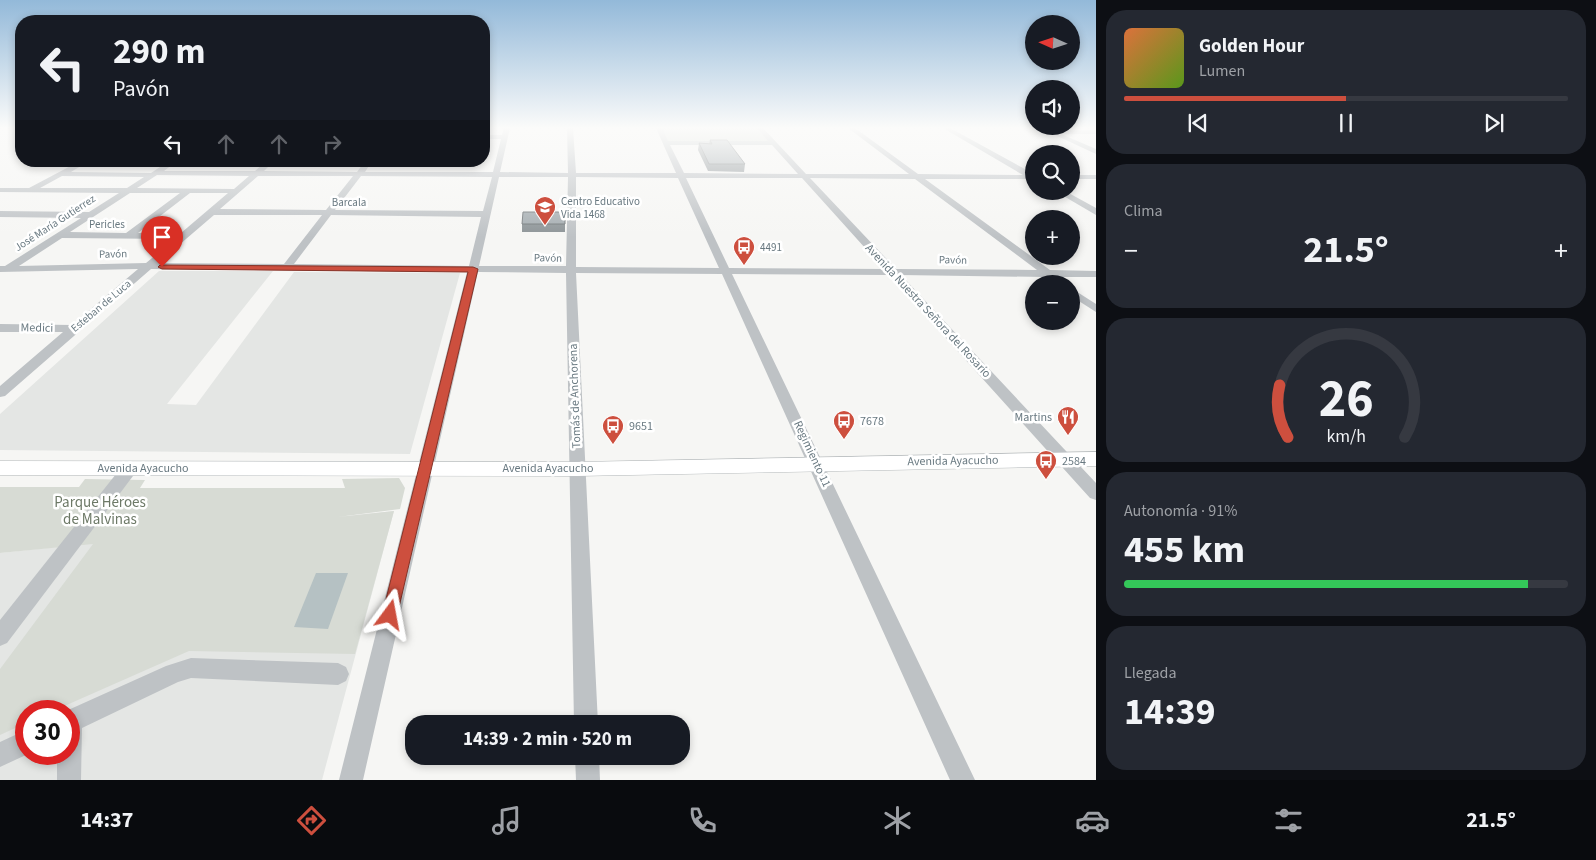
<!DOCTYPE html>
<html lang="es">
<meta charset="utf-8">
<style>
:root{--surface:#171b24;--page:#242831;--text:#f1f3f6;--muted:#9ea1a6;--line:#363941;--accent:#cd4f3e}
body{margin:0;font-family:"Source Sans 3",sans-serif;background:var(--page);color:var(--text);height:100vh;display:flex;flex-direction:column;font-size:19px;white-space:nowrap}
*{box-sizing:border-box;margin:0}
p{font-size:16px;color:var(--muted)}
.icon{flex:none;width:28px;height:28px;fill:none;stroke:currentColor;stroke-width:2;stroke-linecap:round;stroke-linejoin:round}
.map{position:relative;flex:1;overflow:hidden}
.details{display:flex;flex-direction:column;gap:10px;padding:10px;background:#0d0f14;width:500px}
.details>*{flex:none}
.hud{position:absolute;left:15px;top:15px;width:475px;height:152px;border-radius:20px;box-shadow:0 2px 8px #0003;background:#171b24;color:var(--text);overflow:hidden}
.needle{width:32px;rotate:273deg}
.fabs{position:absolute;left:1025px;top:15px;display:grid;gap:10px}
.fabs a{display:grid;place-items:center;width:55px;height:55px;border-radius:50%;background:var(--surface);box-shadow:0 2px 8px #0003;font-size:25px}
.speed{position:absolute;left:15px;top:700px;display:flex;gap:10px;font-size:25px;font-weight:700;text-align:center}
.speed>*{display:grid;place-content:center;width:65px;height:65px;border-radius:50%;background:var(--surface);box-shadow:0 2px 8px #0003;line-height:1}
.speed .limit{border:8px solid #d22;background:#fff;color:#111}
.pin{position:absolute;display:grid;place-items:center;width:42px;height:42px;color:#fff;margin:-51px -21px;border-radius:50% 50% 50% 0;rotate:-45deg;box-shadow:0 0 5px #0007}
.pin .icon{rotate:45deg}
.me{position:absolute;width:55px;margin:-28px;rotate:13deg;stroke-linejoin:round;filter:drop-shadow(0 0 4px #0008)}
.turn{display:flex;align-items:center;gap:18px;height:105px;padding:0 15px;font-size:22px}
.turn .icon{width:65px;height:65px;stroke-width:2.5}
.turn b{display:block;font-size:35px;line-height:42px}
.lanes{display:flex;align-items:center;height:48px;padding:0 15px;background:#0003;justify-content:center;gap:25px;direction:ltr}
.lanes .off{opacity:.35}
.big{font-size:38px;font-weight:700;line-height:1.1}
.details .card{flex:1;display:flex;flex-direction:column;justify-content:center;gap:8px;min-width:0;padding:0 18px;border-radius:20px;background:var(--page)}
.details .dial{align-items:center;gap:0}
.dial svg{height:130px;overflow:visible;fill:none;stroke:var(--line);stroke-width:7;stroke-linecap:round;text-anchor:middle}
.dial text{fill:var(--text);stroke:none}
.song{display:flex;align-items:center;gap:15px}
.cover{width:60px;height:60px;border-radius:8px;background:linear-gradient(135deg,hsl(20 70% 55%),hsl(90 70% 35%))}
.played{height:5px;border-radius:2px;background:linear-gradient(90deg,var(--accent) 50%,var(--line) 50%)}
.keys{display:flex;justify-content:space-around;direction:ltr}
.heat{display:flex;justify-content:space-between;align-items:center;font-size:28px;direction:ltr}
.charge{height:8px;border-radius:4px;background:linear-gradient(90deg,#34c759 91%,var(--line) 0)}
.trip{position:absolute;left:405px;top:715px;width:285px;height:50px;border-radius:20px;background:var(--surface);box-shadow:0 2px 8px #0003;font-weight:700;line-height:50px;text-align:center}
.menu{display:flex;height:80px;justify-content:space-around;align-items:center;background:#090b0e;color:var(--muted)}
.menu .icon{width:35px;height:35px}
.menu .selected{color:var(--accent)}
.menu b{font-size:22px;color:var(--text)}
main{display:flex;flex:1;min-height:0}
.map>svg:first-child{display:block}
.built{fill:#e4e6e4;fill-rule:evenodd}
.green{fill:#d7dbd4}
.water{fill:#b5c1c3}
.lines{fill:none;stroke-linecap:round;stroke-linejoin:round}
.major-casing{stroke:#b0b5b7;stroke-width:1}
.minor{fill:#bec2c5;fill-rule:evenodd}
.major{fill:#fff;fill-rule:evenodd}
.wall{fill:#8d9497}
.building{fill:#a4acb0;stroke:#73787b}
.route{fill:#cd4f3e;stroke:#853328}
.labels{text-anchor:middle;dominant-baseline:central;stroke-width:5;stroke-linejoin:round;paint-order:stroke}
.far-poi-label{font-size:11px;fill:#697981;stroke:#fff;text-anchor:start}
.far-street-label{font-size:11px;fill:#697981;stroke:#fff}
.street-label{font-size:12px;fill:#697981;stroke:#fff}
.poi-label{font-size:12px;fill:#697981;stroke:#fff;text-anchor:start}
.near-park-label{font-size:15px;fill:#6d7967;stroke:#fff}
</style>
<main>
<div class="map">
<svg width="1096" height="780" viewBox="0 0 1096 780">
<rect width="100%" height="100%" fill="#f6f6f4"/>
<g class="built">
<path d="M159,271H273L167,404L196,405L294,272L460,273L410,454L0,450V414Z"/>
<path d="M394,511L322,780H0V553ZM26,711H69V754H26Z"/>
</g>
<g class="green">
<path d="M659,128H760L774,143H666Z"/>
<path d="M399,478L405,488L400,509L338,517L394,511L355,654L189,651L53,711H26V723L0,735V669L93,544L0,553V487H79L85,479L145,480L140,488H345L342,479Z"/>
</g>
<path class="water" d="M316,573H348L328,629L294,627Z"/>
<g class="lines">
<g class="major-casing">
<path id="major" d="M1096,452V466L577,476L0,475V461L577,462Z"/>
</g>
<g class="minor">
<path d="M504,128H510L500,172L568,173L567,128H573L576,173H676L656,128H662L668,141H768L757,128H763L806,174H909L848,128H855L918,174L1023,175L943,128H950L1034,174V179H925L1050,270L1096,271V277H1059L1067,284H1055L1045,277L901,275L1096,483V500L1090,498L889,275L732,274L975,780H950L722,274L576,273L598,724H574L566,273L478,272L363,780H339L467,272L151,269L5,396L0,397V386L63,332H0V324L72,325L138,269L0,272V266H5L81,218L0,217V211L89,212L119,193L0,192V188H29L80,161H89L71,172L151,173L169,161H177L164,171H255L264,163L234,161H274L264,171L357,172L365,161H372L365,172H493L501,139H484V135H502ZM670,145H772L798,174L684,173ZM157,175L249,176L234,189L137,188ZM62,176L144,177L127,188H40ZM258,176H353L326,210L220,209ZM361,176L492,177L483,211L335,210ZM499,177H568L566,266H479ZM576,177L678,178L719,268L576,267ZM686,178H802L884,269L729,268ZM810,178L915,179L1037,270L896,269ZM130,193H180L126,233L70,232ZM190,193H228L181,233H138ZM214,215H322L284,264L158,263ZM331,215L481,217L469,266L294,264ZM62,238L175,239L146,263L19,266Z"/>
<path d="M1040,128L1055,131L1096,130V134H1061L1096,149V154Z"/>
<rect x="1071" y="175" width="25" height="4"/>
<path d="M1055,191H1065L1096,208V215Z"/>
<path d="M1071,288L1096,304V312L1071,296Z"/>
<path d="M130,462L136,464L138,468L136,472L7,643L0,646V620L124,464Z"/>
<path d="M191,658L338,663L346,667L349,674L346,681L338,685L191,678L178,682L82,728L81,780H57V754H69V711H66L166,666Z"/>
<path d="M26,730L28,754L0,767V742Z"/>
<path d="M575,756H599L600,780H576Z"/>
</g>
<use href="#major" class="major"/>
</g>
<g class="wall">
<path d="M710,140L745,164L744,172L708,171L698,150L699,143L709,144Z"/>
<path d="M565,212V232H522V224Z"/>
</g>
<g class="building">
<path d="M710,140H727L745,164H709L699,143L712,144Z"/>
<path d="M523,212H565V224H522Z"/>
</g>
<linearGradient id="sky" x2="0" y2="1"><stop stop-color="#93b9d9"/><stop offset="0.54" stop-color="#fbfbfa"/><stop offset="1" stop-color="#fbfbfa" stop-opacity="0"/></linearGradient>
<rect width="1096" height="237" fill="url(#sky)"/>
<path class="route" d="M160,265L473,267L478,269L396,620L390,623L384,620L382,615L468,272L162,269L158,267Z"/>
<defs>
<g id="school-pin" transform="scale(1.125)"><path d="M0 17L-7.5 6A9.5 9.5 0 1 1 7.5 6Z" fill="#cd4f3e" stroke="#fff"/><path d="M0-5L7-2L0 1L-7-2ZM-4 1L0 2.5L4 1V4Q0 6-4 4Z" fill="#fff"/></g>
<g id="bus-pin" transform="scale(1.125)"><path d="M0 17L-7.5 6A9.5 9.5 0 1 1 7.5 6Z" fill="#cd4f3e" stroke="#fff"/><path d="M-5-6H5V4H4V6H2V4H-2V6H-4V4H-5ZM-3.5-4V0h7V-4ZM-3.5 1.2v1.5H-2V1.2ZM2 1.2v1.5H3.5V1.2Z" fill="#fff"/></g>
<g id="restaurant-pin" transform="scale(1.125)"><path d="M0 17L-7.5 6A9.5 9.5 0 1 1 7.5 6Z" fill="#cd4f3e" stroke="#fff"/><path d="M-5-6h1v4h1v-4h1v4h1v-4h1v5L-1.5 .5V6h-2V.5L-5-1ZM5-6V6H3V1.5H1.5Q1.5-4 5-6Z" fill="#fff"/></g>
</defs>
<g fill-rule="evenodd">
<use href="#school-pin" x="545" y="207"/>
<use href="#bus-pin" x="744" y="247"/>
<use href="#restaurant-pin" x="1068" y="417"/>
<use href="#bus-pin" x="844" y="421"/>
<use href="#bus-pin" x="613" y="426"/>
<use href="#bus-pin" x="1046" y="461"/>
</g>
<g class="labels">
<g class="far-poi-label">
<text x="561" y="201">Centro Educativo<tspan x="561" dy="13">Vida 1468</tspan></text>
<text x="760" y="247">4491</text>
</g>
<g class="far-street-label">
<text x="349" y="202">Barcala</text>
<text transform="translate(55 223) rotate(-33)">José María Gutierrez</text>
<text x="107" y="224">Pericles</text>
<text transform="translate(113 254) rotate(-1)">Pavón</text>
<text transform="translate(548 258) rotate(1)">Pavón</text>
<text transform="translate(953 260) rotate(1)">Pavón</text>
<text transform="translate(101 306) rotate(-40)">Esteban de Luca</text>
</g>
<g class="street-label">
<text transform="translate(928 311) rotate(47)">Avenida Nuestra Señora del Rosario</text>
<text transform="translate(37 328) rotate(1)">Medici</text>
<text transform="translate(575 396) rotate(-92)">Tomás de Anchorena</text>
<text transform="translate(812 454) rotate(65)">Regimiento 11</text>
<text transform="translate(953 461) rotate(-1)">Avenida Ayacucho</text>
<text x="143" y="468">Avenida Ayacucho</text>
<text x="548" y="468">Avenida Ayacucho</text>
</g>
<g class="poi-label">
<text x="1052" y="417" text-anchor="end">Martins</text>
<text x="860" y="421">7678</text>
<text x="629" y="426">9651</text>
<text x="1062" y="461">2584</text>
</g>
<g class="near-park-label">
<text x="100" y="502">Parque Héroes<tspan x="100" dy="17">de Malvinas</tspan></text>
</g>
</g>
</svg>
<div class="fabs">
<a><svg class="needle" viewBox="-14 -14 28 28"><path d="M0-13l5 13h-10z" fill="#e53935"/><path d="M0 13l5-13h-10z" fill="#9ea1a6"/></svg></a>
<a><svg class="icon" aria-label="sound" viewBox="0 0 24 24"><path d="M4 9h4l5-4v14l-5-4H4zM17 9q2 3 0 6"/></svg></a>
<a><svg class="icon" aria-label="search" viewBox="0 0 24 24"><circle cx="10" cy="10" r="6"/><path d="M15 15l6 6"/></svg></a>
<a>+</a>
<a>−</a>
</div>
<div class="speed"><div class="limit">30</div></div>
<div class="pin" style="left:162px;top:267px;background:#d93025"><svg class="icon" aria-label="arrive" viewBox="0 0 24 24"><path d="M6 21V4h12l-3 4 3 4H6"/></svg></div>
<svg class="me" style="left:390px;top:615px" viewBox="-20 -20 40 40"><path d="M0-17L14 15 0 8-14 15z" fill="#cd4f3e" stroke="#fff" stroke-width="4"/></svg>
<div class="trip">14:39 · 2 min · 520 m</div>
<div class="hud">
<div class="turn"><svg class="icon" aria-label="left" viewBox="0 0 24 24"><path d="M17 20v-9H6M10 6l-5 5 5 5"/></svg><div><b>290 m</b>Pavón</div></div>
<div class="lanes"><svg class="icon" aria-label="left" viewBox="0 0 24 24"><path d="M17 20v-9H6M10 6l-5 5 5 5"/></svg><svg class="icon off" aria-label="ahead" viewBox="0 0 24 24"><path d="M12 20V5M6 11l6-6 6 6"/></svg><svg class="icon off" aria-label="ahead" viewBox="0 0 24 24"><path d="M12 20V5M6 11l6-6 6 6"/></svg><svg class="icon off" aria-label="right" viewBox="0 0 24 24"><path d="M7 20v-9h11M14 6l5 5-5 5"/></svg></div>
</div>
</div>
<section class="details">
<div class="card">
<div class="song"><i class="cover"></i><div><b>Golden Hour</b><p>Lumen</p></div></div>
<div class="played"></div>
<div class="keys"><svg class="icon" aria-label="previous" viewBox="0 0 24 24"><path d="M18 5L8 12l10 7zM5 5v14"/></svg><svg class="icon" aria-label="pause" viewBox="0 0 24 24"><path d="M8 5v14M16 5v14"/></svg><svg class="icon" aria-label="next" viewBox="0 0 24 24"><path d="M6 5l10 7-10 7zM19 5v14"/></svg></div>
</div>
<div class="card"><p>Clima</p>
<div class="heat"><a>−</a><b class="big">21.5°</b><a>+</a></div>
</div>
<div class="card dial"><svg viewBox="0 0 100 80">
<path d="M14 69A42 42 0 1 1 86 69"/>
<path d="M14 69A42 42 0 0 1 9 37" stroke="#cd4f3e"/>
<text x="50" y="56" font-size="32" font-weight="700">26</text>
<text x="50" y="72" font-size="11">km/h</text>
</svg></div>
<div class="card"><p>Autonomía · 91%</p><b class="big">455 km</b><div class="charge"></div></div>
<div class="card"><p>Llegada</p><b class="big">14:39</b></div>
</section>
</main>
<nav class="menu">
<b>14:37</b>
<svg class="icon selected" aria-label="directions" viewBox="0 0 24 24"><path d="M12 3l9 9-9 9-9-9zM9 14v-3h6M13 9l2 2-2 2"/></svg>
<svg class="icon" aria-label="music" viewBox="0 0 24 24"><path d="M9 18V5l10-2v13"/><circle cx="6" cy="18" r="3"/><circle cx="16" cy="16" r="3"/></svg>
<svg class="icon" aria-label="phone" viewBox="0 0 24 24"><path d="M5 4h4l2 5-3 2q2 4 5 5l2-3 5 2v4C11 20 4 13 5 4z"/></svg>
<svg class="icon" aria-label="climate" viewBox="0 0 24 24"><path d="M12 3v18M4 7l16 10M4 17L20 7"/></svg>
<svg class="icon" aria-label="car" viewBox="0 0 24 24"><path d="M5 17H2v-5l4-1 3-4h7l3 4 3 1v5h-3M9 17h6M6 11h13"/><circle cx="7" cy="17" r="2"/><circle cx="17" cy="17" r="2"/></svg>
<svg class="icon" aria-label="filters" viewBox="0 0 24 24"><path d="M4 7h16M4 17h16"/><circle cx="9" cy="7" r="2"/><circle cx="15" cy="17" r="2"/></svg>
<b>21.5°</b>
</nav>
